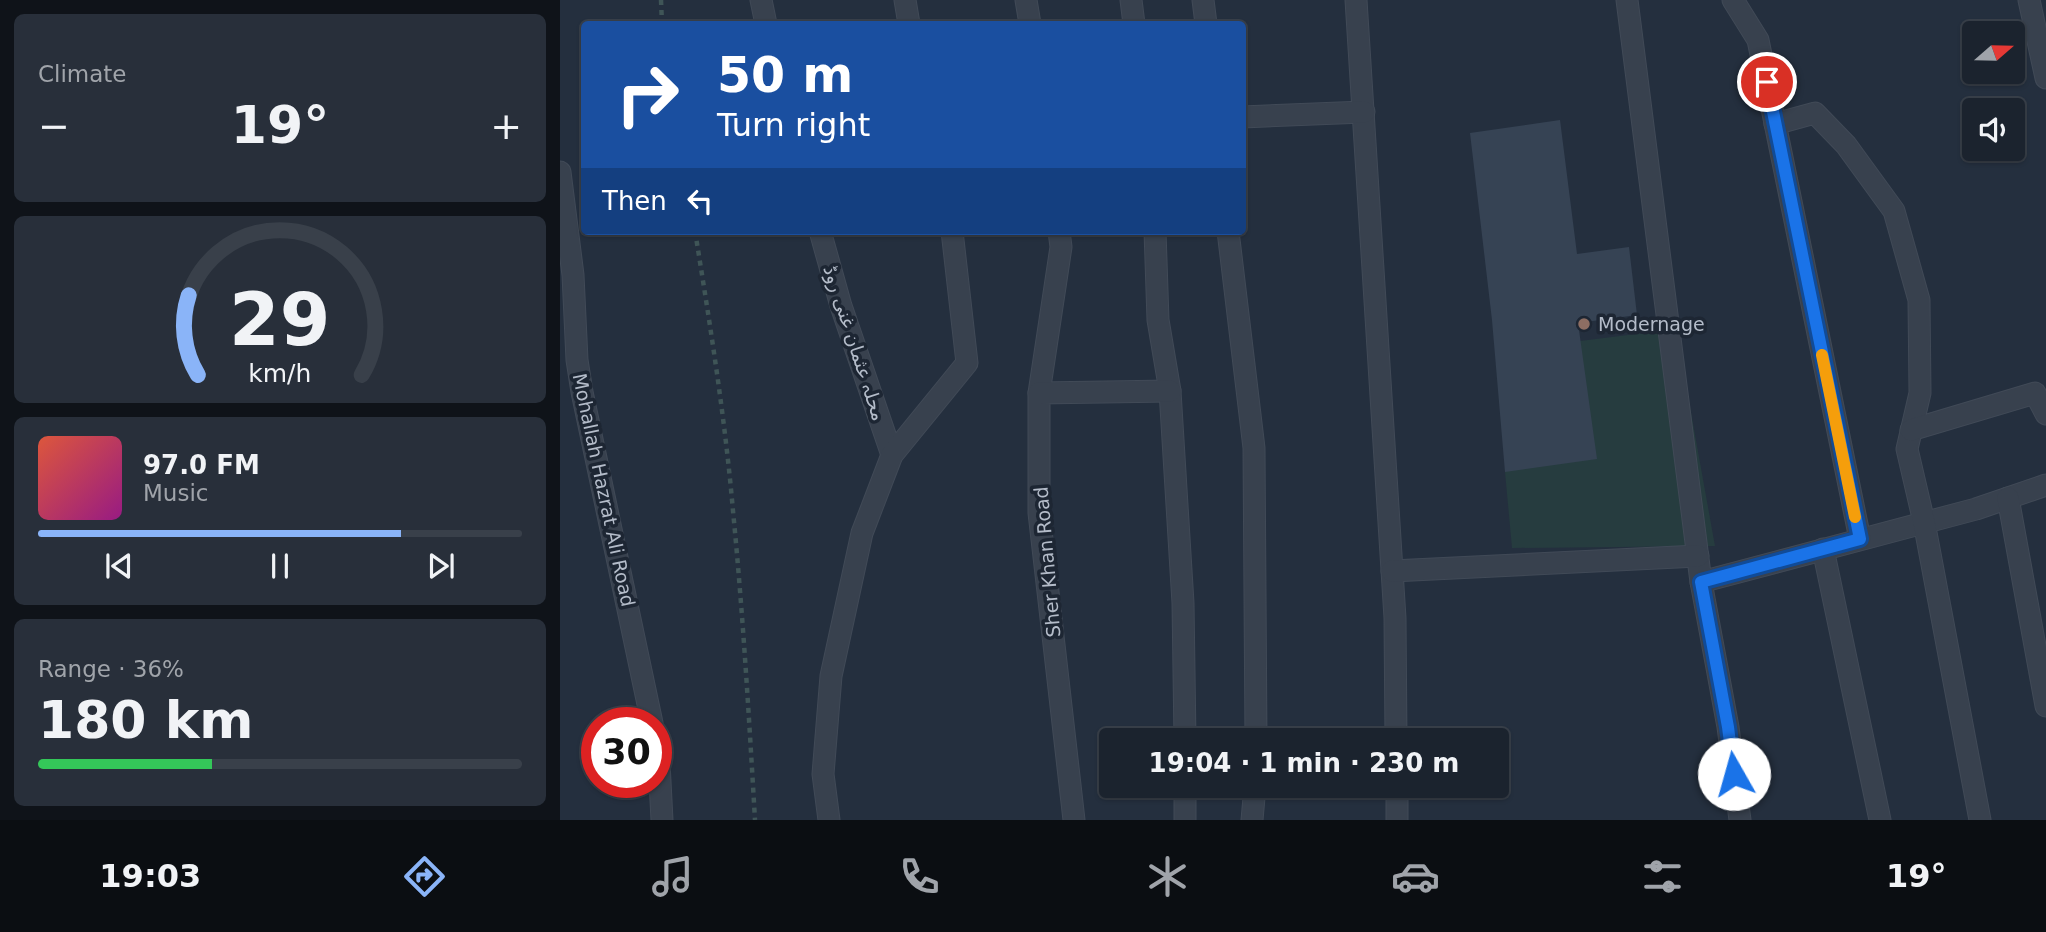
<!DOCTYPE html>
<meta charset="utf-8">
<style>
:root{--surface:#1b232e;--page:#282f3a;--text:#f1f3f6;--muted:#a0a4aa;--line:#39404a;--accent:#8ab4f8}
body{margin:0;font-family:"DejaVu Sans","Noto Sans Arabic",sans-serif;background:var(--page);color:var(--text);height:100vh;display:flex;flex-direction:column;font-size:26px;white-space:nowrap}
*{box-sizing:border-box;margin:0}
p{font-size:23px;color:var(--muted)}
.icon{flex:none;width:38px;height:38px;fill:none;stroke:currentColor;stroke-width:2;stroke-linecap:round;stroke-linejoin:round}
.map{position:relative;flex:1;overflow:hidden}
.panel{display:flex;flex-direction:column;gap:14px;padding:14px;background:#0f1319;width:560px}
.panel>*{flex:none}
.hud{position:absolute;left:21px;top:21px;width:665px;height:214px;border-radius:7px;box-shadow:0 2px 5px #0004,0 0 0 2px var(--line);background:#1a4fa0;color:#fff;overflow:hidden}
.needle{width:46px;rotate:70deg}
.controls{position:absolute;left:1402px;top:21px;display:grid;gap:14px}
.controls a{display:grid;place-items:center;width:63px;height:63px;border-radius:7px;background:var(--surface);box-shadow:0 2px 5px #0004,0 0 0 2px var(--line);font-size:35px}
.speed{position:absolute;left:21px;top:707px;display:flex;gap:14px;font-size:35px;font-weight:700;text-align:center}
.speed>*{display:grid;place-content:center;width:91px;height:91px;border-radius:50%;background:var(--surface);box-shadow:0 2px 5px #0004,0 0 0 2px var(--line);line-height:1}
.speed .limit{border:10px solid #d22;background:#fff;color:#111}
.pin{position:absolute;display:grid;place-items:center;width:60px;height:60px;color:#fff;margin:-30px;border:4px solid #fff;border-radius:50%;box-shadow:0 2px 7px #0007}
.me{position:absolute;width:77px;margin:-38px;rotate:353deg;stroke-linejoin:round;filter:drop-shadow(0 0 5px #0008)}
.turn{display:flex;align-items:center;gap:24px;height:147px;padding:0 21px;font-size:32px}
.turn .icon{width:91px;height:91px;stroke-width:2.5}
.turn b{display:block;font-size:49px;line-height:60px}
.then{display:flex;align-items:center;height:66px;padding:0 21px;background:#0003;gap:14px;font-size:26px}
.big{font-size:52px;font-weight:600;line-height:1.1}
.panel .tile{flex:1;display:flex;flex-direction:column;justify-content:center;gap:10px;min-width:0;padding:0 24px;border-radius:10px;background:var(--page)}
.panel .dial{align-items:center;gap:0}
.dial svg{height:182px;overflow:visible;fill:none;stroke:var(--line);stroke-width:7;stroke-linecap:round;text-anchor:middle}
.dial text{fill:var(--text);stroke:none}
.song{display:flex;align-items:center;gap:21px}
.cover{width:84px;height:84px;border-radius:10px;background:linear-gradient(135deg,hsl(10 70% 55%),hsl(310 70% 35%))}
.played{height:7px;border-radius:4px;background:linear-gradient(90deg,var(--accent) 75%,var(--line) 75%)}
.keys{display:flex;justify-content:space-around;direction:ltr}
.heat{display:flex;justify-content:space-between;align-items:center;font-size:38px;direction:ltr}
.charge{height:10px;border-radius:5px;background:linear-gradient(90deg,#34c759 36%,var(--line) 0)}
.trip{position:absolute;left:539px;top:728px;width:410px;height:70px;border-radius:7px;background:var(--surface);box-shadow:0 2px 5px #0004,0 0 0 2px var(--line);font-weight:600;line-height:70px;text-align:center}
.tab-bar{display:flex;height:112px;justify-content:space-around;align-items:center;background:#0b0e12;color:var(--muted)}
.tab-bar .icon{width:49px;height:49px}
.tab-bar .active{color:var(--accent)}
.tab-bar b{font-size:32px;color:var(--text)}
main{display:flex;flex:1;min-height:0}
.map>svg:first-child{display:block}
.green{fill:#263c3f}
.building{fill:#364354}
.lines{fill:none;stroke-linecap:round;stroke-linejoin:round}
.minor-casing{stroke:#414a57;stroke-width:23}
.path{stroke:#3f5557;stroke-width:4.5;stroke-dasharray:5 5;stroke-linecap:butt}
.minor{stroke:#38414e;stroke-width:21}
.route-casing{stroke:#114b97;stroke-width:18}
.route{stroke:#1a73e8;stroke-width:12}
.slow{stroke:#f59e0b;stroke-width:12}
.education-dot{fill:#8d6e63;stroke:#1d2633;stroke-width:2.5}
.labels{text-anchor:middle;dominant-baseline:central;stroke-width:7;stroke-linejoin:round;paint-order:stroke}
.poi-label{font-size:19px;fill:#b4bcc9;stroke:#1d2633;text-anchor:start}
.street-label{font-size:19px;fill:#b4bcc9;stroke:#1d2633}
</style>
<main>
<section class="panel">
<div class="tile"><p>Climate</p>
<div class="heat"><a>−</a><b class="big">19°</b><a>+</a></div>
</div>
<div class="tile dial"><svg viewBox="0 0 100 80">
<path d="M14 69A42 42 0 1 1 86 69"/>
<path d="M14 69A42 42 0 0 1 10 34" stroke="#8ab4f8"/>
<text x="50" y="56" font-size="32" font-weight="700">29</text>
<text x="50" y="72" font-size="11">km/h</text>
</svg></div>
<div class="tile">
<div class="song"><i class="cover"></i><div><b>97.0 FM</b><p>Music</p></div></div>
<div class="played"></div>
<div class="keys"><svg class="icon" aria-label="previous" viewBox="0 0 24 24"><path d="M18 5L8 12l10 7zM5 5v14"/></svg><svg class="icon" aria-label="pause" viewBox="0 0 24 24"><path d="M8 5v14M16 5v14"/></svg><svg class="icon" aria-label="next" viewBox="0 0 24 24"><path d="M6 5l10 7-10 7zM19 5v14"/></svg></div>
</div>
<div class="tile"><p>Range · 36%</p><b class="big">180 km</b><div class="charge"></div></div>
</section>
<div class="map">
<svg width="1486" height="820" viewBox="0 0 1486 820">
<rect width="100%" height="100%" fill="#242f3e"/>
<path class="green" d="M1116,329L1155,546L952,548L945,472L1020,341Z"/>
<path class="building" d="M1000,120L1017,254L1069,247L1077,315L1018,323L1037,459L945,472L932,320L910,133Z"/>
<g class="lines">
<g class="minor-casing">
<g id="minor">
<path d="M201,0L206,24"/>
<path d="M345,0L349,24"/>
<path d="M466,0L470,24"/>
<path d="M571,0L574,24"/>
<path d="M643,0L646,24"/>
<path d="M796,0L835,618L836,740"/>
<path d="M1067,0L1141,582L1416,509L1486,485"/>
<path d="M1173,0L1198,40L1300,539"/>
<path d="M1469,0L1486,78"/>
<path d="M682,117L804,112"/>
<path d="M1215,124L1255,113L1286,145L1334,211L1359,300L1360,393L1347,449L1364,522L1420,820"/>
<path d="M0,172L13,275L17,360L22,392L92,723"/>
<path d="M260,231L281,306L332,455"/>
<path d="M595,231L598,320L610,391L623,603L625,740"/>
<path d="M668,231L694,448L696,740"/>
<path d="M479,393L501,247L499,231"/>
<path d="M1351,430L1475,393L1486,414"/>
<path d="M1448,498L1486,706"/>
<path d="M1263,549L1320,820"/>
<path d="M832,571L1138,556"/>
<path d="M1141,582L1168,727L1180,820"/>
<path d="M96,746L99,762L102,820"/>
<path d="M625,786V820"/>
<path d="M837,786V820"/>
<path d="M269,820L263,774L271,676L302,533L332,455L407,363L392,231"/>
<path d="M514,820L479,513V393L610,391"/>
<path d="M692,820L695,786"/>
</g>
</g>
<g class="path">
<path d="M101,0L102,24"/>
<path d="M135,231C150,324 165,418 173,511C183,614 189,717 195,820"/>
</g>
<use href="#minor" class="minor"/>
</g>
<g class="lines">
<g class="route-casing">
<path id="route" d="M1174,774L1168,727L1141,582L1300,539L1207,82"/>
</g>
<use href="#route" class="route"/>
<path class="slow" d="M1262,355L1295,517"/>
</g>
<circle class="education-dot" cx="1024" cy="324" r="7"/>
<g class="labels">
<g class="poi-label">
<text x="1038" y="324">Modernage</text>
</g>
<g class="street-label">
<text transform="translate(295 343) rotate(72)">محلہ عثمان غنی روڈ</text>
<text transform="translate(44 490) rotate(78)">Mohallah Hazrat Ali Road</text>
<text transform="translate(487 562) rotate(-95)">Sher Khan Road</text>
</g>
</g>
</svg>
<div class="controls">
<a><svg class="needle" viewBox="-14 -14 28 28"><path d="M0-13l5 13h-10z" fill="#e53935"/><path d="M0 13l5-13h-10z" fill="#a0a4aa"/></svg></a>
<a><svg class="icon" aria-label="sound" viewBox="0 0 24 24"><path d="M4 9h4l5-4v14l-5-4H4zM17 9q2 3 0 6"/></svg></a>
</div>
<div class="speed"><div class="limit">30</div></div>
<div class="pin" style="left:1207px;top:82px;background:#d93025"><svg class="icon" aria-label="arrive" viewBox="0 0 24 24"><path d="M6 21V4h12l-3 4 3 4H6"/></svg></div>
<svg class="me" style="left:1174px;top:774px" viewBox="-20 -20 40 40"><circle r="19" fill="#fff"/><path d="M0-13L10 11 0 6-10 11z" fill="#1a73e8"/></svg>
<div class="trip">19:04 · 1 min · 230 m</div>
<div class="hud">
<div class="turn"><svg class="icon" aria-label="right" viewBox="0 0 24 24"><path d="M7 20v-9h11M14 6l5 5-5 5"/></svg><div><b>50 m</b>Turn right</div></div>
<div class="then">Then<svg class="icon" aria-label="left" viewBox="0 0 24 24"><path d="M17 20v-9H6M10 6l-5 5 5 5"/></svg></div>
</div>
</div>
</main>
<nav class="tab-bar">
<b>19:03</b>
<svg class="icon active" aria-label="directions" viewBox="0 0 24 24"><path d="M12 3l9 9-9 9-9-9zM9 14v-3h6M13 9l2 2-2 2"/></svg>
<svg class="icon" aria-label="music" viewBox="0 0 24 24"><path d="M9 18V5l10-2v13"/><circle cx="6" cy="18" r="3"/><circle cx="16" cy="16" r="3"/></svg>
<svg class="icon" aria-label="phone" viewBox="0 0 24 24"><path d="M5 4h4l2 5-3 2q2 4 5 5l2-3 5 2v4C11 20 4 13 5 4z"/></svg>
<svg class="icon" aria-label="climate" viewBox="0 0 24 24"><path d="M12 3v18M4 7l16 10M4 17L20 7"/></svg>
<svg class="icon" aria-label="car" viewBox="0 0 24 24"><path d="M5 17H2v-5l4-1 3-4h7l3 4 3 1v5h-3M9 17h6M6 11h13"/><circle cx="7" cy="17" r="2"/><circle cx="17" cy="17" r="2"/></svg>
<svg class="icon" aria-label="filters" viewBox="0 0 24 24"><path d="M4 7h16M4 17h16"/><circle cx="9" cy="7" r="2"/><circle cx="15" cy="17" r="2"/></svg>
<b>19°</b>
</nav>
